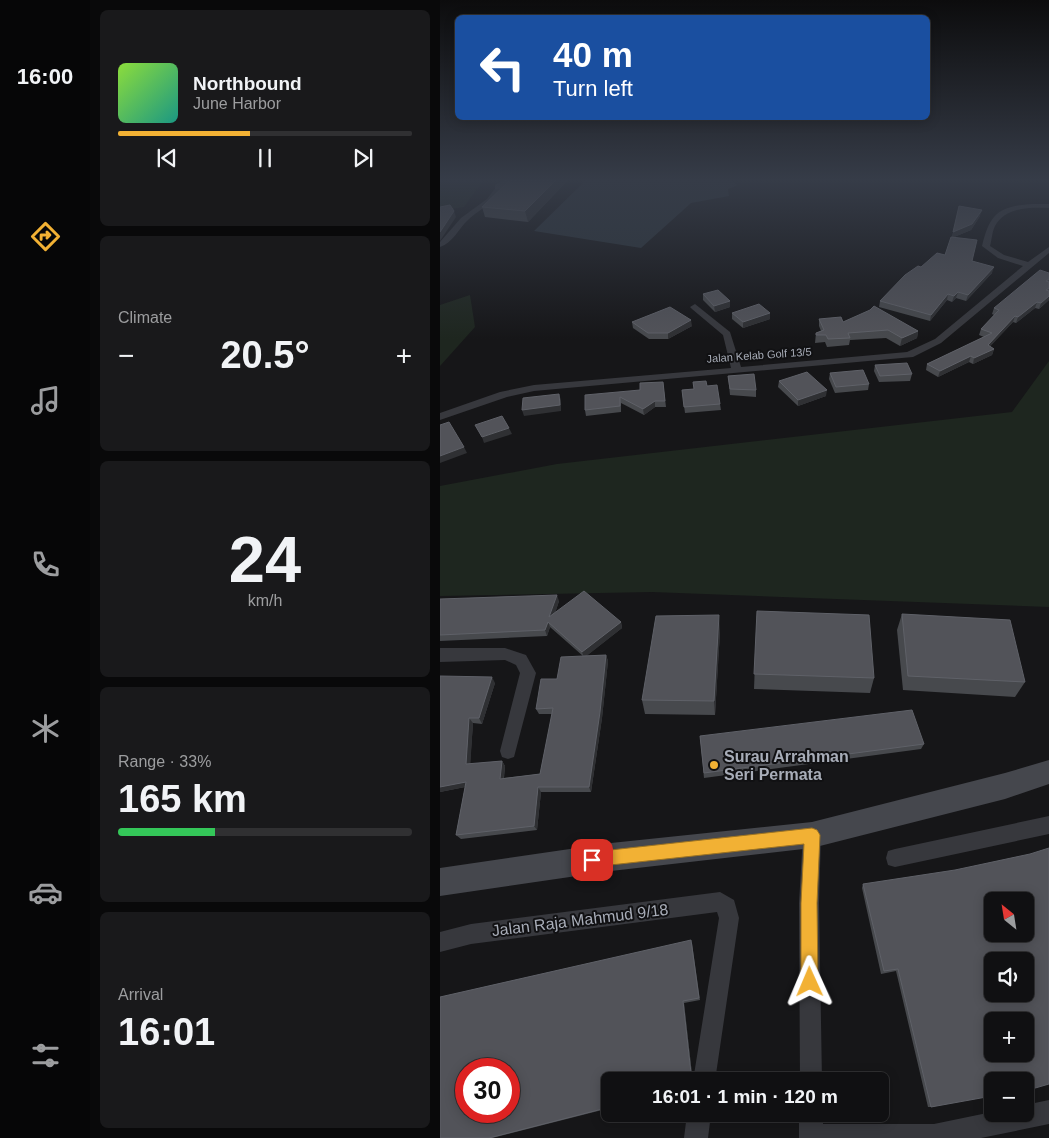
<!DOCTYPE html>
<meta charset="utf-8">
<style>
:root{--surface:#101012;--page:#19191b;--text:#f1f3f6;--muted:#9c9d9f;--line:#303032;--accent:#f2b134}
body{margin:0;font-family:Arial,sans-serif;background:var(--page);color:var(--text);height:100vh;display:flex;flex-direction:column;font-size:19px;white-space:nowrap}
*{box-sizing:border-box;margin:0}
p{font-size:16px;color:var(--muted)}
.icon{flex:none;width:28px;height:28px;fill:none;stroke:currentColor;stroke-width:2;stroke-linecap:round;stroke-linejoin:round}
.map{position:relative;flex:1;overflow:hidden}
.side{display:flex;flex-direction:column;gap:10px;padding:10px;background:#09090a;width:350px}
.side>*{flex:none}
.top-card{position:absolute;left:15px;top:15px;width:475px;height:105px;border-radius:8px;box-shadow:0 2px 12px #0003,0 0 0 1px var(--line);background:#1a4fa0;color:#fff;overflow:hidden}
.needle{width:32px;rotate:330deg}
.fabs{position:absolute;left:544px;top:892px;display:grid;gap:10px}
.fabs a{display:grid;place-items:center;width:50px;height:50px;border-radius:8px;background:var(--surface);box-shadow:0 2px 12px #0003,0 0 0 1px var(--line);font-size:25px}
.speed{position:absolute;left:15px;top:1058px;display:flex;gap:10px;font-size:25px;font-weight:700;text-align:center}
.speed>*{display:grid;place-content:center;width:65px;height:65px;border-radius:50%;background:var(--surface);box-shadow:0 2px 12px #0003,0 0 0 1px var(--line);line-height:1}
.speed .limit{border:8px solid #d22;background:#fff;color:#111}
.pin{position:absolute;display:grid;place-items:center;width:42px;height:42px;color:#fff;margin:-21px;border-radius:10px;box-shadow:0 2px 8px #0006}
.me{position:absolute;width:55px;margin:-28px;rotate:359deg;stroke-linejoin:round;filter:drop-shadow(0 0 4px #0008)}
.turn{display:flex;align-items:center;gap:18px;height:105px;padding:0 15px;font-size:22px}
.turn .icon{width:65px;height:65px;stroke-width:2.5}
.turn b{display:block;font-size:35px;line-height:42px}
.big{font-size:38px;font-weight:800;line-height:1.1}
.side .widget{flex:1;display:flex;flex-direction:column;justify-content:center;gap:8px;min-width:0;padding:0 18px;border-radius:8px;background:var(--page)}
.side .dial{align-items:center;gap:0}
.dial b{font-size:65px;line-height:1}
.song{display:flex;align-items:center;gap:15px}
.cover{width:60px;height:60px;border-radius:8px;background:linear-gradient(135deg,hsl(90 70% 55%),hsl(170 70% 35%))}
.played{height:5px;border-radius:2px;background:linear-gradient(90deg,var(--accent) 45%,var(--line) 45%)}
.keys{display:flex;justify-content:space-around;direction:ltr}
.heat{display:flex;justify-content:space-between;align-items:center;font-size:28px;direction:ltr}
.charge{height:8px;border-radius:4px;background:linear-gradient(90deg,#34c759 33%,var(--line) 0)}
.trip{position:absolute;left:161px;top:1072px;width:288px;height:50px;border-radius:8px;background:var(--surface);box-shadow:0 2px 12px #0003,0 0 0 1px var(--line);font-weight:800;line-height:50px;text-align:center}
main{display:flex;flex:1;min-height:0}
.menu{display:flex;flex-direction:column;width:90px;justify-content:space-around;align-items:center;background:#060607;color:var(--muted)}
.menu .icon{width:35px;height:35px}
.menu .on{color:var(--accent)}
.menu b{font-size:22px;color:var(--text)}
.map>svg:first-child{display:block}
.green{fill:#1e261f}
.water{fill:#2c353c}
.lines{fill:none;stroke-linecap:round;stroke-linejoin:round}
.street{fill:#37383d;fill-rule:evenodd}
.secondary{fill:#45474d;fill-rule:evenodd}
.wall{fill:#47494d}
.shaded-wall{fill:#2f3033}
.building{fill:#525359;stroke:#5f6168;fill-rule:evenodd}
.route{fill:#f2b134;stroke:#9d7322}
.poi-dot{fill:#f2b134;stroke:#111113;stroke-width:2}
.labels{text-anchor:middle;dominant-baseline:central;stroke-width:4;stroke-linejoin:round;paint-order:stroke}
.far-street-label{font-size:11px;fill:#a8adb8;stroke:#111113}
.near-poi-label{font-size:16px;font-weight:bold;fill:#a8adb8;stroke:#111113;text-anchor:start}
.near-street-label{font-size:16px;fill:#a8adb8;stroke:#111113}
</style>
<main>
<nav class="menu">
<b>16:00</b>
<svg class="icon on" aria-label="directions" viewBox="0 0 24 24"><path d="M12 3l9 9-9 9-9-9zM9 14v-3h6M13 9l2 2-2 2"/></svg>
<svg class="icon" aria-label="music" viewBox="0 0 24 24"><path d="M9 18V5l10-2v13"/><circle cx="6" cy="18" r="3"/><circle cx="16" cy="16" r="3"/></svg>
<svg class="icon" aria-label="phone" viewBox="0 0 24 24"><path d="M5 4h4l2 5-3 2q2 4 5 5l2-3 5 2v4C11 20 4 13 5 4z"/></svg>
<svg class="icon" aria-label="climate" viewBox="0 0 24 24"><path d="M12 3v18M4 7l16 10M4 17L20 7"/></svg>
<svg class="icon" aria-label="car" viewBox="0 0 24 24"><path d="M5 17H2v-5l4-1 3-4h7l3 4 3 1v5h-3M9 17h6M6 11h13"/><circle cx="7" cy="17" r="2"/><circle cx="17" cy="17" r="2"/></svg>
<svg class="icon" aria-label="filters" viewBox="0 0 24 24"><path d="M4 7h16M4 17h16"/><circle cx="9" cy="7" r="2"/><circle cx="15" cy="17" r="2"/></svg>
</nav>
<section class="side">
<div class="widget">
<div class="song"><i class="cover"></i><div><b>Northbound</b><p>June Harbor</p></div></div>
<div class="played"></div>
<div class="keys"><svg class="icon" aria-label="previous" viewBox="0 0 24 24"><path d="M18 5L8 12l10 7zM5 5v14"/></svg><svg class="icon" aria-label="pause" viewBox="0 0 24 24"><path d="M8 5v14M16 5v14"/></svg><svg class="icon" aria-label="next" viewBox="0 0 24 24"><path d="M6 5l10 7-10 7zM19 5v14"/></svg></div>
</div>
<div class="widget"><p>Climate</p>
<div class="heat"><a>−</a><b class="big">20.5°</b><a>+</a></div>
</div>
<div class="widget dial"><b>24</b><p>km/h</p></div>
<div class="widget"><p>Range · 33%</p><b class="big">165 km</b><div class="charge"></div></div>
<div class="widget"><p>Arrival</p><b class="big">16:01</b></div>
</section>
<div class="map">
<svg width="609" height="1138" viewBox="0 0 609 1138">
<rect width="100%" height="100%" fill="#161618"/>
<g class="green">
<path d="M0,180H46L42,182L24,207L0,211Z"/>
<path d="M30,295L35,327L0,366V305Z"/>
<path d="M609,361V607L212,592L0,596V486L117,464L572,412Z"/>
</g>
<path class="water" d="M146,180H289L298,185L288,189L289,196L251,203L201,248L94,231Z"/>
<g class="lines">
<g class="street">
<path d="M57,186L62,187C55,203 41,208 28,220C18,229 13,243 0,247V242L21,218L47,199Z"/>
<path d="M593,204H609V208C591,207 565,207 555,226C552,232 552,239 550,246L564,255L588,262L609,247V253L501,343L473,357L94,391L67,397L0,420V413L60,392L94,385L291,368L283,335L252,309L250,307L255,304L290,332L301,367L467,352L495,339L583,266L558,258L542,246C550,213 559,206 593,204Z"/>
<path d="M0,648H65L86,655L96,673L74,757L68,759L62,757L60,751L80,673L76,665L65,660L0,662Z"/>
<path d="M609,816V834L455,867L448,865L446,858L448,851L455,849Z"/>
<path d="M372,826L379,828L381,835L379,903L382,1081H360L359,903L363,835L365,828Z"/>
<path d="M280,892L294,900L299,918L275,1081H253L279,918L277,912L31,944L0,952V932L31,924Z"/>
<path d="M609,1100V1124L541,1138H359V1114H383V1124H494L552,1112V1114H585V1105Z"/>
<path d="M247,1114H271L268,1138H244Z"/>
</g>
<g class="secondary">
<path d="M63,180H75L63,189H55V185Z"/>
<path d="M609,760V784L565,799L372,848L171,871L0,896V868L171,843L372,822L565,773Z"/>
</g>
</g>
<g class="wall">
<path d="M128,180L88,222L45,217L42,207Z"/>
<path d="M519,206L540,216L531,230L514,237L532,261L552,273L526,301L516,298L512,302L507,300L490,321L439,307L440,301L481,267L505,255L512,237Z"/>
<path d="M609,273V300L599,309L595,308L576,323L573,322L550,346L554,349L552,355L533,364L529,362L498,377L486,370L487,364L544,337L539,335L541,329L554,315L552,314L554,308Z"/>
<path d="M263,294L290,301V307L275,312L263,300Z"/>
<path d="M292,313H330V319L303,328L292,319Z"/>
<path d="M379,319L403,322L478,331L477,338L460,346L446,338L410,340L409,345L387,347L385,342L375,343L376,333L381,331L379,326Z"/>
<path d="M192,322L252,326L228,339H209L193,328Z"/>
<path d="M435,365L472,374L470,381L439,382L434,371Z"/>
<path d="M390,373L429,384L428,390L395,393L389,379Z"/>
<path d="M288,376L316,390V397L290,395Z"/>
<path d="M339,381L386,396L358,406L338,387Z"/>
<path d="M223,382L226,407H215L204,415L181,403V412L146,416L145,410Z"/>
<path d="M253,382L267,386L280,404L281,410L245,413L242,390L254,389Z"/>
<path d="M0,599L119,601L115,613L181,622L182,628L146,656L166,655L168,661L162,718L151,792H101L97,830L21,839L16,835L25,787L0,792V676L55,683L42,724L33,723L30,764L62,761L65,766L64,778L100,774L112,714H99L96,709L117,679L143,656L110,627L107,636L0,641Z"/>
<path d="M317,611L434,678L430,693L314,689Z"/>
<path d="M462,614L585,682L575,697L463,690L457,630Z"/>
<path d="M280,631L275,715L205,714L202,700Z"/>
<path d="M260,736L484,744L481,749L264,778Z"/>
<path d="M423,884L585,1081L491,1107H488L456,971L441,974L422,888Z"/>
<path d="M252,943L260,1000L244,1003L252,1074L251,1081H170V1108L52,1138H0Z"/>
</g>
<g class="shaded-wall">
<path d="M116,180H128L88,222L85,211Z"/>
<path d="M542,210L540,216L531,230L512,238L513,232Z"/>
<path d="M14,211L16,217L0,241V232Z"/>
<path d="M554,267L552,273L526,301L528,295Z"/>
<path d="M518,292L516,298L512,302L514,296Z"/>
<path d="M508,294L507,300L490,321L491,315Z"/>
<path d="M609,296V300L599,309L601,303Z"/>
<path d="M290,301V307L275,312L274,306Z"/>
<path d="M597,302L595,308L576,323L578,317Z"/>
<path d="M330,313V319L303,328V322Z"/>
<path d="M575,316L573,322L546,351L548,345Z"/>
<path d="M251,320L252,326L228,339V333Z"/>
<path d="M478,331L477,338L460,346L462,338Z"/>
<path d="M554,349L552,355L533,364L534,358Z"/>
<path d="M531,356L529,362L498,377L500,371Z"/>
<path d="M387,390L386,396L358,406V400Z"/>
<path d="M119,394L121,400V411L84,416L82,410Z"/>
<path d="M215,401V407L204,415L203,409Z"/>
<path d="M69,428L72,434L44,443L42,437Z"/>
<path d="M24,447L27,453L0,463V456Z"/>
<path d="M117,595L119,601L112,623L109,617Z"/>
<path d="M279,615L280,631L275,715L274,701Z"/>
<path d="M108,622L110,627L107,636L105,630Z"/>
<path d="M181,622L182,628L144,658L142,652Z"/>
<path d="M166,655L168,661L162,718L151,792L149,787Z"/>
<path d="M52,677L55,683L42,724L39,718Z"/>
<path d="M29,718L33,723L30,769L26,764Z"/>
<path d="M62,761L65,766L63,783L60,779Z"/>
<path d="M26,782L30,786L0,792V787Z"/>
<path d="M98,787L101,792L97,830L94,826Z"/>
<path d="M243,1001L244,1003L252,1074L251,1081L250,1080Z"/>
</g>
<g class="building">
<path d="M70,180H116L85,211L42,207Z"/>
<path d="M10,205L14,211L0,232V207Z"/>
<path d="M519,206L542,210L532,224L513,232Z"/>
<path d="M511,237L537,240L532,261L554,267L528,295L518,292L514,296L508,294L491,315L440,301L465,275L478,266L481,267L497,253L505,255Z"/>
<path d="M600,270L609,273V279L606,281L609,282V288L606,290L609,291V296L601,303L597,302L578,317L575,316L548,345L554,349L534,358L531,356L500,371L487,364L552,333L541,329L559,310L554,308Z"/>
<path d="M278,290L290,301L274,306L263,294Z"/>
<path d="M319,304L330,313L303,322L292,313Z"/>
<path d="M434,306L478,331L462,338L448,330L408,333L410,338L388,339L386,335H376V333L384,330L379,319L401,317L403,322L430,310Z"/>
<path d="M230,307L251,320L228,333H208L192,322Z"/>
<path d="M467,363L472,374L440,376L435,365Z"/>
<path d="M423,370L429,384L396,387L390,373Z"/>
<path d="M367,372L387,390L358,400L339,381Z"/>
<path d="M314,374L316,390L290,389L288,376Z"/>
<path d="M266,381L267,386L277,385L280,404L244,407L242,390L254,389L253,382Z"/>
<path d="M223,382L225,401H215L203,409L180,397V406L145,410V395L200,390V383Z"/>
<path d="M119,394L120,405L82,410L83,398Z"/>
<path d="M62,416L69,428L42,437L35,425Z"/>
<path d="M9,422L24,447L0,456V425Z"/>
<path d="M144,591L181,622L142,652L108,622L105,630L0,635V599L117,595L109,617Z"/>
<path d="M317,611L429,615L434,678L314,674Z"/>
<path d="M462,614L570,620L585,682L468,676Z"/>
<path d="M279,615L274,701L202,700L216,616Z"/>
<path d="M166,655L160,712L149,787H98L94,826L16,835L26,782L0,787V676L52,677L39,718H29L26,764L62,761L60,779L100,774L113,708L96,709L101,679H117L121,657Z"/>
<path d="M472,710L484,744L264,773L260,736Z"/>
<path d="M609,848V1084L585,1091V1081H552V1096L491,1107L458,969L444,971L423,884L515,870L590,854ZM552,901H585V934H552ZM552,961H585V994H552ZM552,1021H585V1054H552Z"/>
<path d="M251,940L259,998L243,1001L251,1073V1081H170V1107L49,1138H0V997ZM26,1069H69V1111H26Z"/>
</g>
<linearGradient id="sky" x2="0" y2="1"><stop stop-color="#0c0c0d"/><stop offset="0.53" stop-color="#363c48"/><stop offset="1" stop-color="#363c48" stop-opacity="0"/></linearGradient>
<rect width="609" height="339" fill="url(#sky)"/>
<path class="route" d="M372,828L377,830L380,835L377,903L378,982L376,988L370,991L364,988L361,982V903L364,844L152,867L147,865L144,860L147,854L152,852Z"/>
<circle class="poi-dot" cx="274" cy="765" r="5"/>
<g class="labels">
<g class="far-street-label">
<text transform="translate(319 355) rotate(-4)">Jalan Kelab Golf 13/5</text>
</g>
<g class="near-poi-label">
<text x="284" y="756">Surau Arrahman<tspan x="284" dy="18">Seri Permata</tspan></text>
</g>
<g class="near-street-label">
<text transform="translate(140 920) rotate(-7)">Jalan Raja Mahmud 9/18</text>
</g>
</g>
</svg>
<div class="fabs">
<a><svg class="needle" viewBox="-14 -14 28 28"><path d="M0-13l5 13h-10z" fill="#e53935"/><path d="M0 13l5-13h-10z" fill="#9c9d9f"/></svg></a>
<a><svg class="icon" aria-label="sound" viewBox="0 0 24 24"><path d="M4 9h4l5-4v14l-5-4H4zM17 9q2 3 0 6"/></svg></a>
<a>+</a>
<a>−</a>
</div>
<div class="speed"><div class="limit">30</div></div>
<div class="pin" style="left:152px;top:860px;background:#d93025"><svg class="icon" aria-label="arrive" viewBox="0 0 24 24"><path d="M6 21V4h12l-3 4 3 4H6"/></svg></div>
<svg class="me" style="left:370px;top:982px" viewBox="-20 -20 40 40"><path d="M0-17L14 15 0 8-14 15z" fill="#f2b134" stroke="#fff" stroke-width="4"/></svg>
<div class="trip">16:01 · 1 min · 120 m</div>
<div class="top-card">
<div class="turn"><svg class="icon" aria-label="left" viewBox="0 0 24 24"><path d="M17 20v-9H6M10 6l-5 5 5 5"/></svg><div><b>40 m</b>Turn left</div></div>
</div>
</div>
</main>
